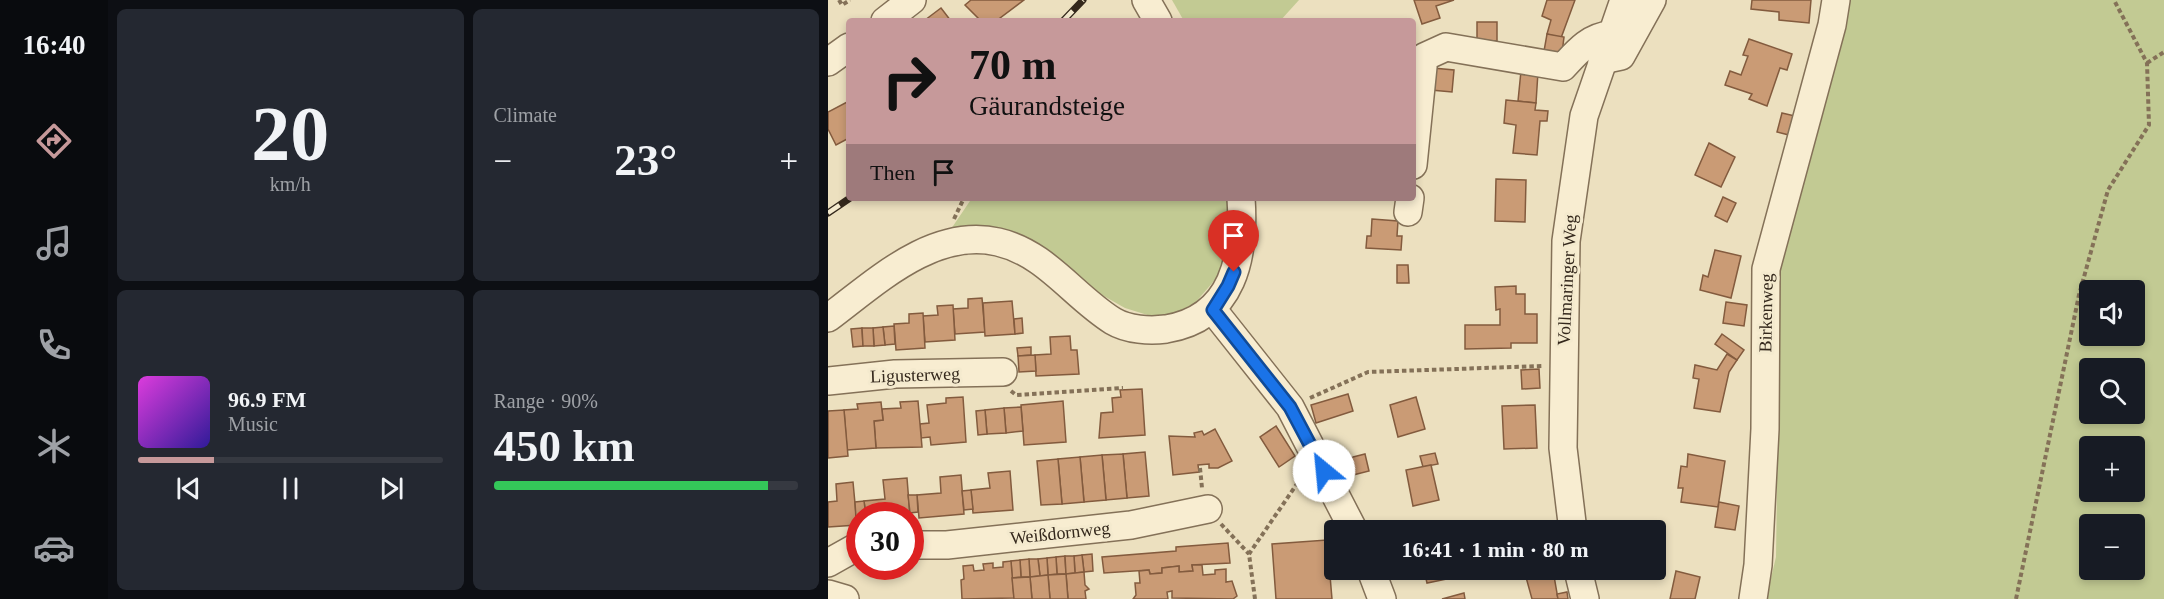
<!DOCTYPE html>
<meta charset="utf-8">
<style>
:root{--surface:#171b24;--page:#242831;--text:#f1f3f6;--muted:#9ea1a6;--line:#363941;--accent:#c6999a}
body{margin:0;font-family:"Times New Roman",serif;background:var(--page);color:var(--text);height:100vh;display:flex;flex-direction:column;font-size:22px;white-space:nowrap}
*{box-sizing:border-box;margin:0}
p{font-size:20px;color:var(--muted)}
.icon{flex:none;width:33px;height:33px;fill:none;stroke:currentColor;stroke-width:2;stroke-linecap:round;stroke-linejoin:round}
.map{position:relative;flex:1;overflow:hidden}
.details{display:flex;flex-direction:column;gap:9px;padding:9px;background:#0d0f14;width:720px}
.details>*{flex:none}
.banner{position:absolute;left:18px;top:18px;width:570px;height:183px;border-radius:6px;box-shadow:0 3px 9px #0003;background:#c6999a;color:#111;overflow:hidden}
.tools{position:absolute;left:1251px;top:280px;display:grid;gap:12px}
.tools a{display:grid;place-items:center;width:66px;height:66px;border-radius:6px;background:var(--surface);box-shadow:0 3px 9px #0003;font-size:30px}
.speed{position:absolute;left:18px;top:502px;display:flex;gap:12px;font-size:30px;font-weight:700;text-align:center}
.speed>*{display:grid;place-content:center;width:78px;height:78px;border-radius:50%;background:var(--surface);box-shadow:0 3px 9px #0003;line-height:1}
.speed .limit{border:9px solid #d22;background:#fff;color:#111}
.pin{position:absolute;display:grid;place-items:center;width:51px;height:51px;color:#fff;margin:-62px -26px;border-radius:50% 50% 50% 0;rotate:-45deg;box-shadow:0 0 6px #0007}
.pin .icon{rotate:45deg}
.me{position:absolute;width:66px;margin:-33px;rotate:332deg;stroke-linejoin:round;filter:drop-shadow(0 0 4px #0008)}
.turn{display:flex;align-items:center;gap:21px;height:126px;padding:0 24px;font-size:27px}
.turn .icon{width:78px;height:78px;stroke-width:2.5}
.turn b{display:block;font-size:42px;line-height:51px}
.then{display:flex;align-items:center;height:57px;padding:0 24px;background:#0003;gap:12px;font-size:22px}
.big{font-size:45px;font-weight:700;line-height:1.1}
.details .tile{flex:1;display:flex;flex-direction:column;justify-content:center;gap:9px;min-width:0;padding:0 21px;border-radius:9px;background:var(--page)}
.details .dial{align-items:center;gap:0}
.dial b{font-size:78px;line-height:1}
.song{display:flex;align-items:center;gap:18px}
.cover{width:72px;height:72px;border-radius:9px;background:linear-gradient(135deg,hsl(300 70% 55%),hsl(250 70% 35%))}
.played{height:6px;border-radius:3px;background:linear-gradient(90deg,var(--accent) 25%,var(--line) 25%)}
.keys{display:flex;justify-content:space-around;direction:ltr}
.heat{display:flex;justify-content:space-between;align-items:center;font-size:33px;direction:ltr}
.charge{height:9px;border-radius:4px;background:linear-gradient(90deg,#34c759 90%,var(--line) 0)}
.details .tiles{flex:1;display:grid;gap:9px;grid-template-columns:repeat(2,1fr)}
.trip{position:absolute;left:496px;top:520px;width:342px;height:60px;border-radius:6px;background:var(--surface);box-shadow:0 3px 9px #0003;font-weight:700;line-height:60px;text-align:center}
main{display:flex;flex:1;min-height:0}
.tabs{display:flex;flex-direction:column;width:108px;justify-content:space-around;align-items:center;background:#090b0e;color:var(--muted)}
.tabs .icon{width:42px;height:42px}
.tabs .current{color:var(--accent)}
.tabs b{font-size:27px;color:var(--text)}
.map>svg:first-child{display:block}
.green{fill:#c2ca93;fill-rule:evenodd}
.building{fill:#ca9b75;stroke:#835b3e;stroke-width:1.5}
.lines{fill:none;stroke-linecap:round;stroke-linejoin:round}
.minor-casing{stroke:#847158;stroke-width:30}
.path{stroke:#847158;stroke-width:4;stroke-dasharray:4.5 3;stroke-linecap:butt}
.minor{stroke:#f8edd1;stroke-width:27}
.rail-casing{stroke:#34281c;stroke-width:7}
.rail{stroke:#f4eace;stroke-width:4.5;stroke-dasharray:14;stroke-linecap:butt}
.route-casing{stroke:#114b97;stroke-width:15}
.route{stroke:#1a73e8;stroke-width:10}
.labels{text-anchor:middle;dominant-baseline:central;stroke-width:6;stroke-linejoin:round;paint-order:stroke}
.street-label{font-size:18px;fill:#34281c;stroke:#f4eace}
</style>
<main>
<nav class="tabs">
<b>16:40</b>
<svg class="icon current" aria-label="directions" viewBox="0 0 24 24"><path d="M12 3l9 9-9 9-9-9zM9 14v-3h6M13 9l2 2-2 2"/></svg>
<svg class="icon" aria-label="music" viewBox="0 0 24 24"><path d="M9 18V5l10-2v13"/><circle cx="6" cy="18" r="3"/><circle cx="16" cy="16" r="3"/></svg>
<svg class="icon" aria-label="phone" viewBox="0 0 24 24"><path d="M5 4h4l2 5-3 2q2 4 5 5l2-3 5 2v4C11 20 4 13 5 4z"/></svg>
<svg class="icon" aria-label="climate" viewBox="0 0 24 24"><path d="M12 3v18M4 7l16 10M4 17L20 7"/></svg>
<svg class="icon" aria-label="car" viewBox="0 0 24 24"><path d="M5 17H2v-5l4-1 3-4h7l3 4 3 1v5h-3M9 17h6M6 11h13"/><circle cx="7" cy="17" r="2"/><circle cx="17" cy="17" r="2"/></svg>
</nav>
<section class="details">
<div class="tiles">
<div class="tile dial"><b>20</b><p>km/h</p></div>
<div class="tile"><p>Climate</p>
<div class="heat"><a>−</a><b class="big">23°</b><a>+</a></div>
</div>
<div class="tile">
<div class="song"><i class="cover"></i><div><b>96.9 FM</b><p>Music</p></div></div>
<div class="played"></div>
<div class="keys"><svg class="icon" aria-label="previous" viewBox="0 0 24 24"><path d="M18 5L8 12l10 7zM5 5v14"/></svg><svg class="icon" aria-label="pause" viewBox="0 0 24 24"><path d="M8 5v14M16 5v14"/></svg><svg class="icon" aria-label="next" viewBox="0 0 24 24"><path d="M6 5l10 7-10 7zM19 5v14"/></svg></div>
</div>
<div class="tile"><p>Range · 90%</p><b class="big">450 km</b><div class="charge"></div></div>
</div>
</section>
<div class="map">
<svg width="1336" height="599" viewBox="0 0 1336 599">
<rect width="100%" height="100%" fill="#ece0bf"/>
<g class="green">
<path d="M344,0H471L452,21H356Z"/>
<path d="M1016,0H1336V599H938L948,557L952,270ZM1262,291H1306V336H1262ZM1262,369H1306V414H1262ZM1262,447H1306V492H1262ZM1262,525H1306V570H1262Z"/>
<path d="M144,198H402L399,257L386,281L367,303L347,313L326,317L297,308L260,287L221,251L183,231L123,229Z"/>
</g>
<g class="building">
<path d="M143,0H196L168,21H149L151,19L137,5Z"/>
<path d="M586,0H626L608,6L612,18L594,24Z"/>
<path d="M719,0H747L733,38L719,34L723,20L714,16Z"/>
<path d="M924,0H983L981,23L951,20V12L923,9Z"/>
<path d="M113,8L123,21H97V20Z"/>
<path d="M649,22H669V41L649,40Z"/>
<path d="M719,34L736,37L734,53L716,51Z"/>
<path d="M921,39L964,54L959,70L952,68L939,106L921,99L924,94L897,85L902,71L913,75L920,56L915,55Z"/>
<path d="M605,68L626,70L624,92L603,90Z"/>
<path d="M693,71L710,72L708,103L690,101Z"/>
<path d="M678,100L708,103L707,110L720,111L719,121H712L709,155L685,153L688,125L676,123Z"/>
<path d="M21,101V138L8,145L0,129V112Z"/>
<path d="M954,113L967,116L961,135L949,132Z"/>
<path d="M881,143L907,157L893,187L867,175Z"/>
<path d="M668,179L698,180L697,222L667,221Z"/>
<path d="M895,197L908,203L899,222L887,216Z"/>
<path d="M544,219L570,221L569,236H574L573,250L538,248L539,236H543Z"/>
<path d="M887,250L913,256L903,298L872,290L875,275L880,277Z"/>
<path d="M569,265H580L581,283H569Z"/>
<path d="M688,286V294H697V314H709V343H683V348L637,349V325H672V309L668,310L667,287Z"/>
<path d="M154,298L157,332L127,334L125,309L140,308V299Z"/>
<path d="M184,301L187,334L157,336L155,303Z"/>
<path d="M898,302L919,305L916,326L895,323Z"/>
<path d="M125,305L127,340L97,342L95,316L110,315L109,306Z"/>
<path d="M95,313L97,348L68,350L66,324L81,323V314Z"/>
<path d="M194,318L195,333L187,334L186,319Z"/>
<path d="M66,326L67,344L57,345L55,327Z"/>
<path d="M55,327L57,345L46,346L45,328Z"/>
<path d="M34,328L35,346L25,347L23,329Z"/>
<path d="M34,328H45L46,346H35Z"/>
<path d="M894,334L916,350L909,360L887,344Z"/>
<path d="M242,336L243,350H249L251,374L208,376L207,355L223,354L222,337Z"/>
<path d="M203,347V355L190,356L189,348Z"/>
<path d="M899,354L909,360L901,372L892,412L866,408L871,379L865,378L867,365L889,370Z"/>
<path d="M207,355L208,371L191,372L190,356Z"/>
<path d="M711,369L712,388L694,389L693,370Z"/>
<path d="M314,389L317,435L271,438L273,413L285,412L284,398L293,397L292,390Z"/>
<path d="M520,394L525,411L488,423L483,405Z"/>
<path d="M135,397L138,442L103,445L102,437L93,438L92,424L101,423L99,405L118,403V398Z"/>
<path d="M588,397L597,429L570,437L562,405Z"/>
<path d="M90,401L94,447L48,448L46,421L55,420L54,409L73,408L72,402Z"/>
<path d="M235,401L238,442L196,445L193,405Z"/>
<path d="M53,402L55,420L46,421L48,448L19,450L16,410L30,409L29,404Z"/>
<path d="M707,405L709,448L676,449L674,406Z"/>
<path d="M193,407L195,431L178,433L176,408Z"/>
<path d="M176,408L178,433L159,434L157,410Z"/>
<path d="M16,410L20,456L0,458V411Z"/>
<path d="M157,410L159,434L150,435L148,411Z"/>
<path d="M448,426L467,456L451,467L432,437Z"/>
<path d="M387,429L404,461L390,468H381V464L370,465L371,472L345,475L341,436L367,437L366,433L374,431L376,435Z"/>
<path d="M317,452L321,496L299,498L295,454Z"/>
<path d="M607,453L610,464L595,467L592,456Z"/>
<path d="M295,454L299,498L278,500L274,455Z"/>
<path d="M537,454L541,471L521,476L517,459Z"/>
<path d="M860,454L897,461L890,507L853,502L855,488H850L853,466L859,467Z"/>
<path d="M274,455L278,500L256,502L252,457Z"/>
<path d="M252,457L256,502L234,504L230,459Z"/>
<path d="M230,459L234,504L213,505L209,461Z"/>
<path d="M603,465L611,500L585,506L578,470Z"/>
<path d="M182,471L185,510L145,513L143,490L162,488L160,473Z"/>
<path d="M133,475L136,514L91,518L89,495L113,493L112,477Z"/>
<path d="M79,478L82,516H38L36,501L57,499L55,480Z"/>
<path d="M25,482L29,525L0,527V502L9,501L8,484Z"/>
<path d="M143,490L145,509L136,510L134,491Z"/>
<path d="M80,495H89L90,512L82,513Z"/>
<path d="M36,501L38,516L28,519L27,502Z"/>
<path d="M891,502L911,506L907,530L887,527Z"/>
<path d="M499,540L504,599H448L444,544Z"/>
<path d="M400,543L402,563L364,565L365,571L351,572V566L334,568V573L322,574L321,570L276,573L274,557L348,551V547Z"/>
<path d="M264,554L265,571L256,572L254,555Z"/>
<path d="M254,555L256,572L247,573L246,556Z"/>
<path d="M237,556L238,574H229L228,557Z"/>
<path d="M237,556H246L247,573L238,574Z"/>
<path d="M228,557L229,574L220,575L219,558Z"/>
<path d="M219,558L220,575L212,576L210,559Z"/>
<path d="M201,559H210L212,576L202,577Z"/>
<path d="M201,559L202,577H193L192,560Z"/>
<path d="M192,560L193,577L184,578L183,561Z"/>
<path d="M183,561L186,598L134,599L133,580L136,579L135,566L145,565L146,571L156,570L155,564L165,563V568L175,567V562Z"/>
<path d="M364,565H374L375,575L387,574V570L398,569V582L404,581L409,596L405,599L344,598V591L339,592L340,599H305L308,595L307,583H312L311,571L321,570L322,574L334,573V568L351,566V572L365,571Z"/>
<path d="M596,570H617L619,579L599,583Z"/>
<path d="M696,570H725L730,599H704Z"/>
<path d="M848,571L872,577L867,599H842Z"/>
<path d="M256,572L257,585L261,589L257,591L258,599H240L238,574Z"/>
<path d="M238,574L240,599H222L220,575Z"/>
<path d="M220,575L222,599H204L202,577Z"/>
<path d="M202,577L204,599H186L184,578Z"/>
<path d="M739,592L740,599H730L729,594Z"/>
<path d="M636,593L637,599H614Z"/>
</g>
<g class="lines">
<g class="minor-casing">
<g id="minor">
<path d="M318,0L330,21"/>
<path d="M57,21L84,0"/>
<path d="M774,60L793,56L824,0"/>
<path d="M0,62L21,47"/>
<path d="M585,165L596,57L618,47L735,67C749,52 761,37 782,35"/>
<path d="M580,212L582,198"/>
<path d="M385,310L462,407L526,531"/>
<path d="M0,318C47,283 105,227 170,242C218,253 245,296 285,321C300,330 322,331 338,329C406,318 417,256 413,198"/>
<path d="M0,381L67,374L175,372"/>
<path d="M745,531L735,448L738,241L756,116L796,0"/>
<path d="M82,545H119L303,525L380,509"/>
<path d="M0,563L32,545"/>
<path d="M543,570L554,599"/>
<path d="M750,570L757,599"/>
<path d="M0,594L17,599"/>
<path d="M925,599L930,565L937,429L938,269L1004,25L1008,0"/>
</g>
</g>
<g class="path">
<path d="M11,0L14,5L22,0"/>
<path d="M1319,63L1336,52"/>
<path d="M126,219L136,198"/>
<path d="M183,391L188,395L295,388"/>
<path d="M482,398L540,372L715,366"/>
<path d="M372,468L374,488"/>
<path d="M393,524L421,554"/>
<path d="M427,599L421,554L473,478"/>
<path d="M1188,599L1251,295L1280,190L1321,125L1319,63L1286,0"/>
</g>
<use href="#minor" class="minor"/>
<g class="rail-casing">
<g id="rail">
<path d="M235,21L255,0"/>
<path d="M0,213L22,198"/>
</g>
</g>
<use href="#rail" class="rail"/>
</g>
<g class="lines">
<g class="route-casing">
<path id="route" d="M406,272L400,286L385,310L462,407L496,471"/>
</g>
<use href="#route" class="route"/>
</g>
<g class="labels">
<g class="street-label">
<text transform="translate(739 280) rotate(-87)">Vollmaringer Weg</text>
<text transform="translate(938 313) rotate(-89)">Birkenweg</text>
<text transform="translate(87 375) rotate(-2)">Ligusterweg</text>
<text transform="translate(232 533) rotate(-6)">Weißdornweg</text>
</g>
</g>
</svg>
<div class="tools">
<a><svg class="icon" aria-label="sound" viewBox="0 0 24 24"><path d="M4 9h4l5-4v14l-5-4H4zM17 9q2 3 0 6"/></svg></a>
<a><svg class="icon" aria-label="search" viewBox="0 0 24 24"><circle cx="10" cy="10" r="6"/><path d="M15 15l6 6"/></svg></a>
<a>+</a>
<a>−</a>
</div>
<div class="speed"><div class="limit">30</div></div>
<div class="pin" style="left:406px;top:272px;background:#d93025"><svg class="icon" aria-label="arrive" viewBox="0 0 24 24"><path d="M6 21V4h12l-3 4 3 4H6"/></svg></div>
<svg class="me" style="left:496px;top:471px" viewBox="-20 -20 40 40"><circle r="19" fill="#fff"/><path d="M0-13L10 11 0 6-10 11z" fill="#1a73e8"/></svg>
<div class="trip">16:41 · 1 min · 80 m</div>
<div class="banner">
<div class="turn"><svg class="icon" aria-label="right" viewBox="0 0 24 24"><path d="M7 20v-9h11M14 6l5 5-5 5"/></svg><div><b>70 m</b>Gäurandsteige</div></div>
<div class="then">Then<svg class="icon" aria-label="arrive" viewBox="0 0 24 24"><path d="M6 21V4h12l-3 4 3 4H6"/></svg></div>
</div>
</div>
</main>
